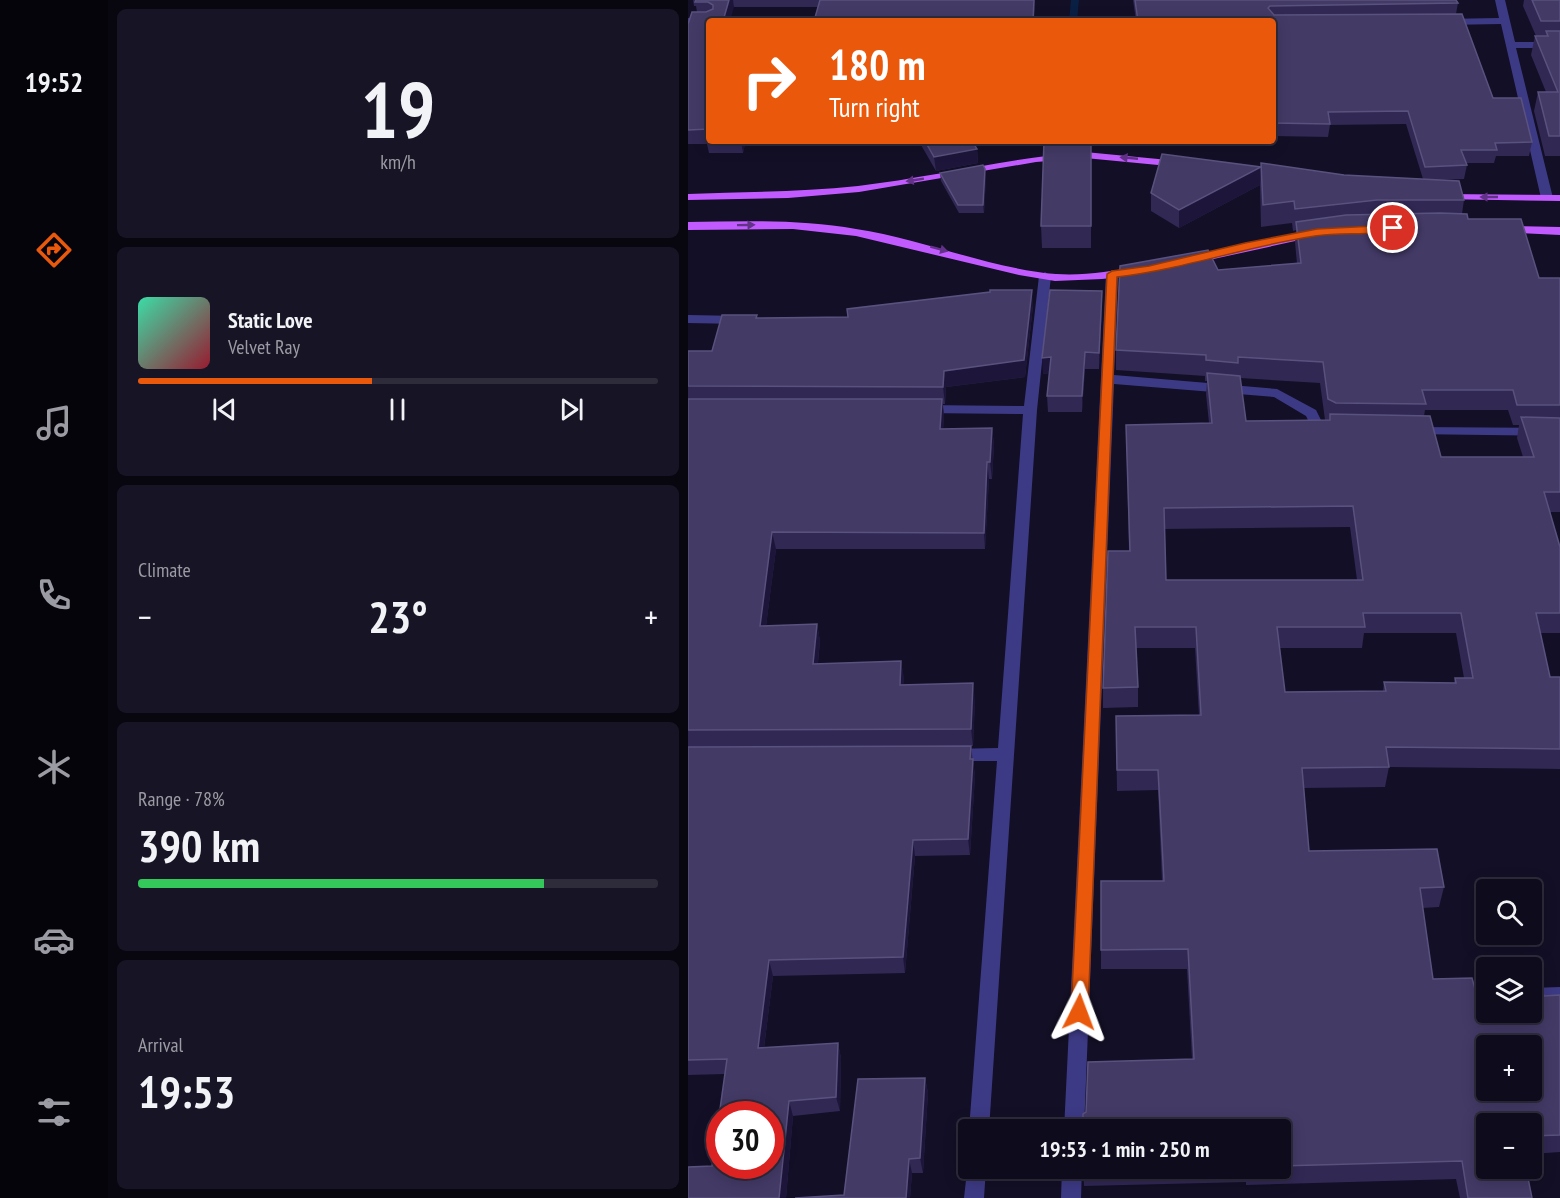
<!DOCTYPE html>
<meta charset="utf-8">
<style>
:root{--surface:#0e0b1c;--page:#171425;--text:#f1f3f6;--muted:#9b9ba3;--line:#2e2b3b;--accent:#ea580c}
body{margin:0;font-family:"PT Sans Narrow",sans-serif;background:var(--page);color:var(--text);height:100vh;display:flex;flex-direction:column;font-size:22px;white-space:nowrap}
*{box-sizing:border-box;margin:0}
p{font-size:20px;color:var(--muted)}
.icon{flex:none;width:33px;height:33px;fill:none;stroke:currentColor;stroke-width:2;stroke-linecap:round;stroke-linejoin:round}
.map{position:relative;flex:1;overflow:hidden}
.drawer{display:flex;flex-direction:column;gap:9px;padding:9px;background:#08060f;width:580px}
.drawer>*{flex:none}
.guide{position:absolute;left:18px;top:18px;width:570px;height:126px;border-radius:6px;box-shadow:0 3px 15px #0003,0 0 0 2px var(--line);background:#ea580c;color:#fff;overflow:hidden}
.buttons{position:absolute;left:788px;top:879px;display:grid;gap:12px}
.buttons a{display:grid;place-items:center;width:66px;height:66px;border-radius:6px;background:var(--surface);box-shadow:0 3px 15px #0003,0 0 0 2px var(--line);font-size:30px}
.speed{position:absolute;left:18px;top:1101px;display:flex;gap:12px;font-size:30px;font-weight:700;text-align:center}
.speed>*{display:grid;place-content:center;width:78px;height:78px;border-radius:50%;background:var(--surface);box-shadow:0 3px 15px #0003,0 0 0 2px var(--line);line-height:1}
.speed .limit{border:9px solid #d22;background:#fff;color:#111}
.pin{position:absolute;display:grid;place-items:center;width:51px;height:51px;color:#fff;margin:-26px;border:3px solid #fff;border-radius:50%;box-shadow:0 2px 6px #0007}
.me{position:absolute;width:66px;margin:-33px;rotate:3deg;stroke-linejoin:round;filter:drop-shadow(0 0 4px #0008)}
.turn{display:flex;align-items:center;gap:21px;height:126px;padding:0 24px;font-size:27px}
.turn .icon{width:78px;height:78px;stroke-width:2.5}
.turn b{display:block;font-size:42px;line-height:51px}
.big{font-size:45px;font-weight:800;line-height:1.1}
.drawer .card{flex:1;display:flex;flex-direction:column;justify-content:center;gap:9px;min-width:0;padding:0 21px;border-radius:9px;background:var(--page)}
.drawer .dial{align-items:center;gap:0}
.dial b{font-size:78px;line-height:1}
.song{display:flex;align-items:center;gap:18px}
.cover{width:72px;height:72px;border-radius:9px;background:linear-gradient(135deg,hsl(160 70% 55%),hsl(350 70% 35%))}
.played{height:6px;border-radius:3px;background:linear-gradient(90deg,var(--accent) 45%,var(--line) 45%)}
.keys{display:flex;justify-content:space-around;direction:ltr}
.heat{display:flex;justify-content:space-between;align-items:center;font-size:33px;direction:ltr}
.charge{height:9px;border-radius:4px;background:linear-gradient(90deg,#34c759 78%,var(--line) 0)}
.trip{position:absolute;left:270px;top:1119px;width:333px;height:60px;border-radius:6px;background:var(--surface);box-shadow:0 3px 15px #0003,0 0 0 2px var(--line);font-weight:800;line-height:60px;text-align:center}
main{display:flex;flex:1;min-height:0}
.tab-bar{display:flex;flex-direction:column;width:108px;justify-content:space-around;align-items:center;background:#06040b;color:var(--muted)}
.tab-bar .icon{width:42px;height:42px}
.tab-bar .active{color:var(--accent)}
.tab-bar b{font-size:27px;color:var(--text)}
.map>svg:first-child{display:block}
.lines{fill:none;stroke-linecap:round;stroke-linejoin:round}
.stream{fill:#0a1f44;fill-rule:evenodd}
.minor{fill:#3d3a85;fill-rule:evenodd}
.major{fill:#c25bff;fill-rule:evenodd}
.wall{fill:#312854;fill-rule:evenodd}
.shaded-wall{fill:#1d163a}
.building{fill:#433a66;stroke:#5a527e;stroke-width:1.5;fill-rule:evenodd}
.oneway{fill:#623188}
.route{fill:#ea580c;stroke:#983908;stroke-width:1.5}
</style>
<main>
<nav class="tab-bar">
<b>19:52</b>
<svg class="icon active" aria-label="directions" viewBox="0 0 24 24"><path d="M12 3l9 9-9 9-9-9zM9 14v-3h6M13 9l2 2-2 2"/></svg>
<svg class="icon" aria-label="music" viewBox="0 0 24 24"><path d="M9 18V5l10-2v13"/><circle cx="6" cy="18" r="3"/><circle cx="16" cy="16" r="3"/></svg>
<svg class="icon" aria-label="phone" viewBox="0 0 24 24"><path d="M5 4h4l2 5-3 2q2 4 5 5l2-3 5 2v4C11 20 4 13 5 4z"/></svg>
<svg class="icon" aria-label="climate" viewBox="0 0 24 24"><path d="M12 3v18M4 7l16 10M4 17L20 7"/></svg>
<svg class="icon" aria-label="car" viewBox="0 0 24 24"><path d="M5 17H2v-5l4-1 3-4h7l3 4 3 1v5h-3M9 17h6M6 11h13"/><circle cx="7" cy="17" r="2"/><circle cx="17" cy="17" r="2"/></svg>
<svg class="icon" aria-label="filters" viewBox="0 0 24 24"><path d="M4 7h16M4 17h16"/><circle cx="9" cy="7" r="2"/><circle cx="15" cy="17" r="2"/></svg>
</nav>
<section class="drawer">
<div class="card dial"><b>19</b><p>km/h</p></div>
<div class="card">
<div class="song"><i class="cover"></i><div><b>Static Love</b><p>Velvet Ray</p></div></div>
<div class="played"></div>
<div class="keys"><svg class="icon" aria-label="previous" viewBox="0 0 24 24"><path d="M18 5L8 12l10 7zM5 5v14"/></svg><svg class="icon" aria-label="pause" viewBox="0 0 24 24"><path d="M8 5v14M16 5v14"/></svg><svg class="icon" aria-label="next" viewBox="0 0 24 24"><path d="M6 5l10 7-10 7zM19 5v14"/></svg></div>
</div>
<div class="card"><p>Climate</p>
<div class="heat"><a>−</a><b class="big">23°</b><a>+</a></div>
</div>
<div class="card"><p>Range · 78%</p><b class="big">390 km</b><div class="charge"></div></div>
<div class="card"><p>Arrival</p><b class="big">19:53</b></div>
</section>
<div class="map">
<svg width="872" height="1198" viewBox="0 0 872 1198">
<rect width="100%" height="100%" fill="#130f26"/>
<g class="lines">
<path class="stream" d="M383,0H391L389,21H381Z"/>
<g class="minor">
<path d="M807,0H817L827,42H872V48H828L865,198L863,200H855L853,198L813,24L756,25L751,22L756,19L811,18Z"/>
<path d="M0,18H21L26,21H21V24H0Z"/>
<path d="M424,270L430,274L426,375L589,389L628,410L633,420L649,430L642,434L623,426L618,416L586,397L426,384L396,1130H376L418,274Z"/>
<path d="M357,272L363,276L349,410L301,1130H281L309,761H264L258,760L256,755L258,750L264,749L310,748L335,414L234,413L227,409L234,405L336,406L351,276Z"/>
<path d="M0,315L52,316L58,320L52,324L0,323Z"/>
<path d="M726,427L872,428V436L721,434L719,431Z"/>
<path d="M872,987V1003L843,1004V988Z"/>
<path d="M280,1162V1168H298L296,1198H276Z"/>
<path d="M374,1168H394L393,1198H373Z"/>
</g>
<g class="major">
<path d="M397,152L491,161L497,164L491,167L397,158L348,162L171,192L100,198L0,200V194C57,192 113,192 170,186C246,177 320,158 397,152Z"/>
<path d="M756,194L872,195V201L752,199L750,197Z"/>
<path d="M0,222C56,221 113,219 168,229C234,239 304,269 368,274C396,276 423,271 450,267L456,271L450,275L414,279L367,281L331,275L168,236L105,229L0,230Z"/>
<path d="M818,226L872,227V235L814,232V228Z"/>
<path d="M626,229L630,230V236L503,264L497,260L503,256Z"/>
</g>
</g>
<g class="wall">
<path d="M5,0H347L346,21L130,7H46L21,21V141H284L289,149L290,163L248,171L233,145L57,144L55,153H21L19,144H0V24L9,12L8,6H6Z"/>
<path d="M445,0H768L770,3L768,14L805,98L844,142L841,156H808L806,163H778L779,165L776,179L747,180L776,200L774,214L851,278H872V512H862L872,547V633H852L862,677H872V769L701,767L697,787L616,788L621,851L756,887L751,907L734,908L745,979L789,996H856L872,995V1152L843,1154V1124H798L844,1198H772L768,1179L558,1185V1182L396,1186L395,1168H592V1130L504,1059L499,969H413V950L474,881L470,790L429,791L428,716L511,715L507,648H448L450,687V707L415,708V688L441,551L438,425L521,423L518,394L519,381H517V376L428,370V350L530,270L609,264L607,242L608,230L605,231L604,223L573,227L572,185L491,228L463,211V193L573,167L656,175L735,179L718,124L642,125L640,137L585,136V21H448ZM552,378L632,383L637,420H639L558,421ZM737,410H820L825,425H831L829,438L835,457H753L736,416ZM662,527L669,580H478L477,529ZM676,633H768L776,678H767L766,683L696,682L695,691L597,692L592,648H674Z"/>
<path d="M836,0H872V156H857L846,111L850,92H858L843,55L847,36H848L835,6Z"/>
<path d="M403,141V248H354L353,226Z"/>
<path d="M252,173L298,177L296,213H271L253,181Z"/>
<path d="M414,291V306L411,369H397L394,412H360L359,396L361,373L355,374Z"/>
<path d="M302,292L345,306L337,377L258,387L257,404H255L256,416L255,429L304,428L306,445L304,479H301L297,549H88L78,626L129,624L132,641L130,663L216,677L215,685L287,700L285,746L0,747V351H24L69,315V318L160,317Z"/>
<path d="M283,746L287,776L282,855L227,856L217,973L85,976L76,1048L150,1043L153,1058L152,1111L105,1116L98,1198H0L24,1166L37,1074L0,1075V747Z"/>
<path d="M237,1078L240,1093L235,1173H224L222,1198H107L156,1195Z"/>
</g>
<g class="shaded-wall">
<path d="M41,0H45L46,7L42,21H35Z"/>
<path d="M346,0H347L346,21H345Z"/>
<path d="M53,141H57V144L55,153Z"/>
<path d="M289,149L290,163L248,171L246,157Z"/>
<path d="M573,167L572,185L491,228V210Z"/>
<path d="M297,169L298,177L296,213L295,205Z"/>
<path d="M344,290L345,306L337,377L258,387L257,404L255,387L256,371Z"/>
<path d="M414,291V306L411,369V353Z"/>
<path d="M397,352V369L394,412V396Z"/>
<path d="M363,357V373L355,374L354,358Z"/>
<path d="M254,399L256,416L254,445L252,429Z"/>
<path d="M304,428L306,445L304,479L302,462Z"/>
<path d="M299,462L301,479L297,549L296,533Z"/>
<path d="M84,532L88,549L76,642L72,626Z"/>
<path d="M129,624L132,641L128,680L125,664Z"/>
<path d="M213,661L216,677L214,701L212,685Z"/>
<path d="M285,683L287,700L285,746L283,729Z"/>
<path d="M285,759L287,776L282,855L280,839Z"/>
<path d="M225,840L227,856L217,973L215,957Z"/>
<path d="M81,960L85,976L74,1063L70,1048Z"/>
<path d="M150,1043L153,1058L152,1111L148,1097Z"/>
<path d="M237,1078L240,1093L235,1173L232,1158Z"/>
<path d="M101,1101L105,1116L98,1198H91Z"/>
<path d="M221,1159L224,1173L222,1198H218Z"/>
</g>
<g class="building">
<path d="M8,0H41L35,21H21V139H18L21,129L0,130V24L4,12H18L25,9V5L20,2H7Z"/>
<path d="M132,0H346L345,21H126Z"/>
<path d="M447,0H768L770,3L582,6L580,8L586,15L774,14L805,98H833L844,142L807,143L809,150H773L779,165L737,167L720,111L640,112L642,124L585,123V21H450Z"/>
<path d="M844,0H872V21H853Z"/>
<path d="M858,31H872V136H861L850,92H870L847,36H860Z"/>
<path d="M237,141H284L289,149L246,157Z"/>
<path d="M356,141H403V226H353Z"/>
<path d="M474,154L573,167L491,210L463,193Z"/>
<path d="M573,163L656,175L771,181L776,200H689L607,209L606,201L575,205Z"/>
<path d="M295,165L297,169L295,205H270L252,173Z"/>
<path d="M752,213L779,214L780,219H833L851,278H872V405H829L825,390H734L738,404L648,403L640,399L635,362L550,357V363L518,360V355L428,350L432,266L520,250L530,270L613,263L608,222L658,215Z"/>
<path d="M302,290H344L336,360L256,371L255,387L0,386V351H24L34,315H69L68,318L160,317L159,309L302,292Z"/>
<path d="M362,290L414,291L411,353L397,352L394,396H359L363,357L354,358Z"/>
<path d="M519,373L552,376L558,421L642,420V414L742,416L753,457H846L833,417L872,418V492H856L872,547V613H848L862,677H872V749L698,747L701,767L614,768L621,851L749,849L756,887L732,888L745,979L784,978L789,996L798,995V1012H843V994L855,993L856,996L872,995V1135L843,1136V1124H798V1168H838L844,1198H780L774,1161L592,1166V1130H395V1114L398,1112L400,1062L506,1059L500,949L413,950V881H476L470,770H429L428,716L513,715L508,627H447L450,687L415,688L420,551H442L438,425L524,423ZM665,506L675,580H478L476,508ZM675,613H773L785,678H767L768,683L696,682L698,691L597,692L589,627H677ZM798,1046H843V1090H798Z"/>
<path d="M0,399H254L252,429L304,428L302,462H299L296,533L84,532L72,626L129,624L125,664L213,661L212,685L285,683L283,729L0,730Z"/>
<path d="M283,746L282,759H285L280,839L225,840L215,957L81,960L70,1048L150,1043L148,1097L101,1101L91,1198H0V1167L24,1166L39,1059L0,1060V747ZM32,1114H82V1166H32Z"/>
<path d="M237,1078L232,1158L221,1159L218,1198H107L156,1195L170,1079Z"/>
</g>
<defs><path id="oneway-solid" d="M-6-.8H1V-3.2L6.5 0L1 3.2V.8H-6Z" transform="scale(1.5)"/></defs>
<g class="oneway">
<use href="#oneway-solid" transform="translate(441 158) rotate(-175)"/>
<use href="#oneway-solid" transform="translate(227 180) rotate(171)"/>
<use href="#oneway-solid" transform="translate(801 197) rotate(-180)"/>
<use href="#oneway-solid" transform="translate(58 225) rotate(-1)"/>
<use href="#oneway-solid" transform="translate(251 249) rotate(15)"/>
</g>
<path class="route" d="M705,225L709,226V230C683,236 654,232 627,236C560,246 496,269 429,277L400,1012L397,1018L391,1020L385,1018L383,1012L419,274L424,271L461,266L557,243L629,229Z"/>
</svg>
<div class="buttons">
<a><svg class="icon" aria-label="search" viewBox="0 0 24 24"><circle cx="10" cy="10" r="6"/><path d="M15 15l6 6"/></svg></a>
<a><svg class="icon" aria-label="layers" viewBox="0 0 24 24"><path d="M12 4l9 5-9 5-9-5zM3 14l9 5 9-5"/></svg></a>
<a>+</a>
<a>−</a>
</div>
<div class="speed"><div class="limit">30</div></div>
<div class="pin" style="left:705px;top:228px;background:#d93025"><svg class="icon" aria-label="arrive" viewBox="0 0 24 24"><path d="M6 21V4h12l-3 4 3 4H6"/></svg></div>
<svg class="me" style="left:391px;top:1012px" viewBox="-20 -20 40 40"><path d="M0-17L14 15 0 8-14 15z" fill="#ea580c" stroke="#fff" stroke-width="4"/></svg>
<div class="trip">19:53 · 1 min · 250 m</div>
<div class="guide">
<div class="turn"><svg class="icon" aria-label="right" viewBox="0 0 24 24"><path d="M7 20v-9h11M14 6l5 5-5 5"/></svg><div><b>180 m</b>Turn right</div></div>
</div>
</div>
</main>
